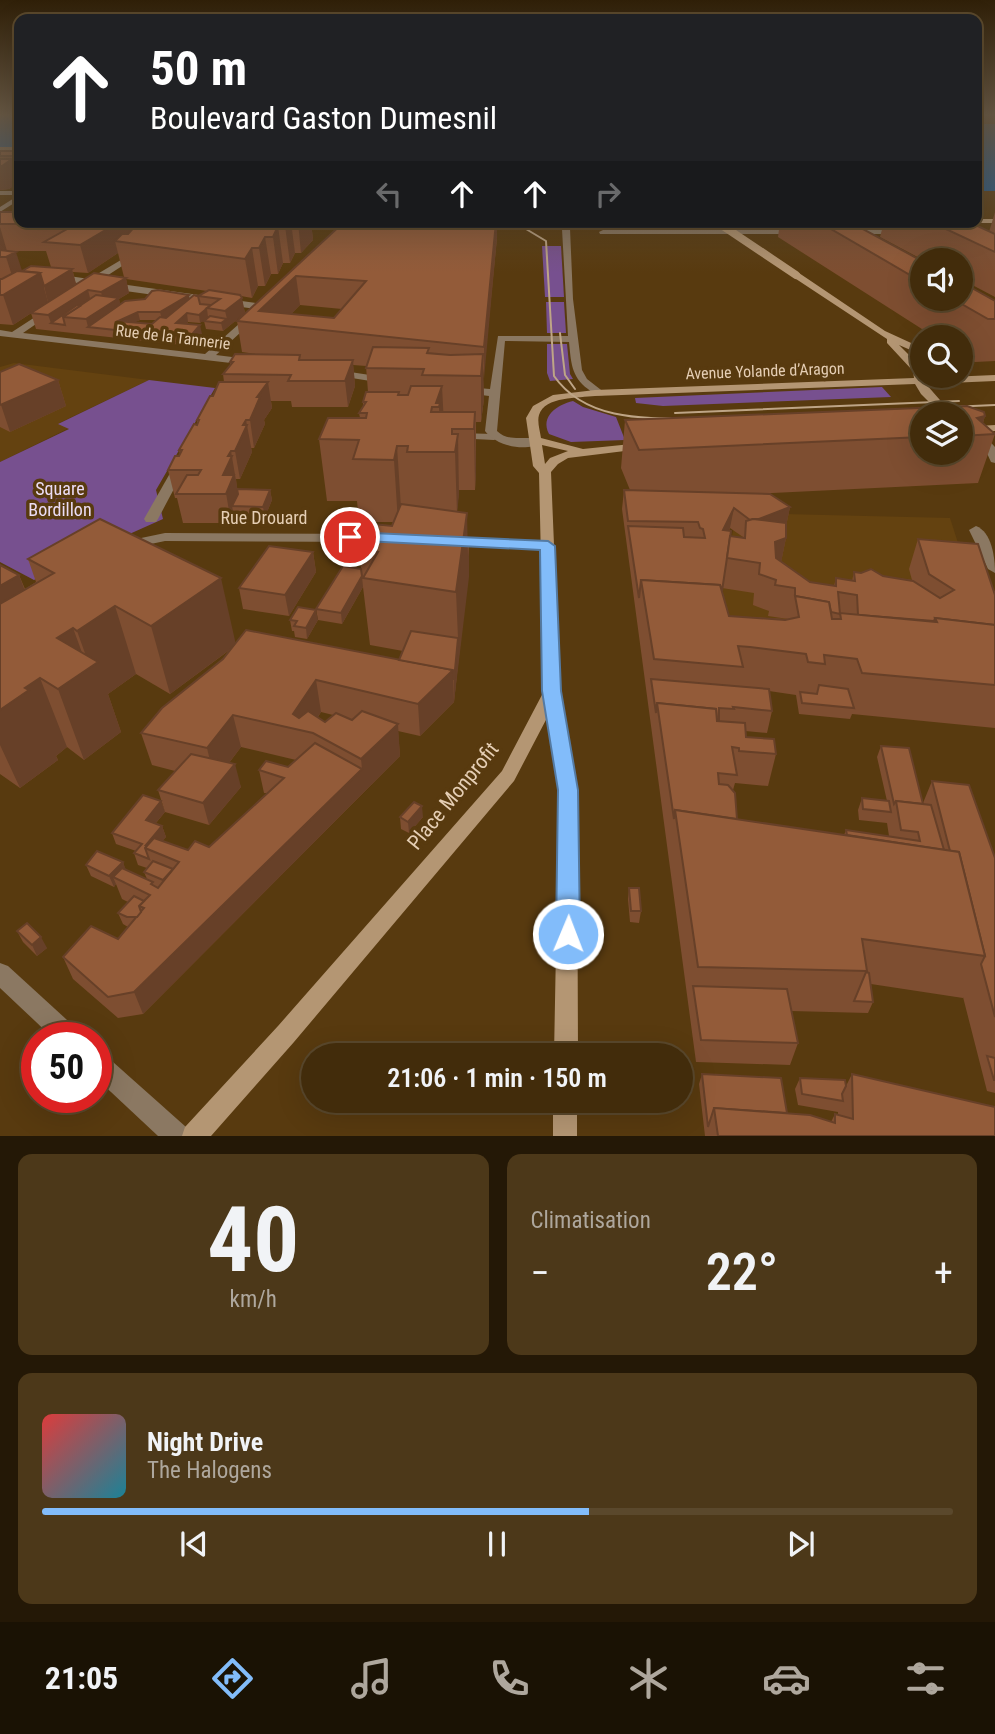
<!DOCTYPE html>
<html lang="fr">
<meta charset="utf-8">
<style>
:root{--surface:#422c0b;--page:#4c3819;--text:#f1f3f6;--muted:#aea79d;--line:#5a482c;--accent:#82bcfa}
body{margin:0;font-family:"Roboto Condensed",sans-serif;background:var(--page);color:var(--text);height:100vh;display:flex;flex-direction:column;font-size:26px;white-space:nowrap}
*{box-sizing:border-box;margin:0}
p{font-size:23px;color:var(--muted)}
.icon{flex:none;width:38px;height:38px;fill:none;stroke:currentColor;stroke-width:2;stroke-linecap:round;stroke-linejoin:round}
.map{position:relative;height:1136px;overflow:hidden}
.panel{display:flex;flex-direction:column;gap:18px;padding:18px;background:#241806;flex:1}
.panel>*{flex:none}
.guide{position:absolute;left:14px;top:14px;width:968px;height:214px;border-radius:14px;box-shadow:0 7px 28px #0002,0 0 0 2px var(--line);background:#202124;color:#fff;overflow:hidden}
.fabs{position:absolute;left:910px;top:248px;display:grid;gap:14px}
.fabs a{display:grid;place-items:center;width:63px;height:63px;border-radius:50%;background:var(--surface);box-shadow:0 7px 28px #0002,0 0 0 2px var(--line);font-size:35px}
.speed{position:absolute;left:21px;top:1022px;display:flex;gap:14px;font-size:35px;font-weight:700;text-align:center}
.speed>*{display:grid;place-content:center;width:91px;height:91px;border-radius:50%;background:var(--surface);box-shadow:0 7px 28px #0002,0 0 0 2px var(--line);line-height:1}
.speed .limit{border:10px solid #d22;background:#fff;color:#111}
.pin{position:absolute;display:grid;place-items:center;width:60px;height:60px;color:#fff;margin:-30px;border:4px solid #fff;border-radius:50%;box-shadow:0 2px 7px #0007}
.me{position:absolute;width:77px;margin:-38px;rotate:1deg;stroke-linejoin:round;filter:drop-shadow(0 0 5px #0008)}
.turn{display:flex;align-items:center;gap:24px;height:147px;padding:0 21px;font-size:32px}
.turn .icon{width:91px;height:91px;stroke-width:2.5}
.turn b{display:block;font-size:49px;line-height:60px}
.lanes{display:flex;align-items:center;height:66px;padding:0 21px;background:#0003;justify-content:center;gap:35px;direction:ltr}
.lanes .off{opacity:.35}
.big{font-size:52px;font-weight:600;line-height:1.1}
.panel .card{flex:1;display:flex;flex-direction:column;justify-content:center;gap:10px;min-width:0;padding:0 24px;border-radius:14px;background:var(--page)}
.panel .dial{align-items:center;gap:0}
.dial b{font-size:91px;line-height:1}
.song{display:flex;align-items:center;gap:21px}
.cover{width:84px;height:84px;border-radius:10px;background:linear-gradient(135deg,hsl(0 70% 55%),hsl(190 70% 35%))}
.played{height:7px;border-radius:4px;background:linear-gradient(90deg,var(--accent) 60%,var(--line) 60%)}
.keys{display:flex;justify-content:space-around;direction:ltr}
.heat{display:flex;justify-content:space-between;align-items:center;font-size:38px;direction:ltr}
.panel .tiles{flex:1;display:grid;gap:18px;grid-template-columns:1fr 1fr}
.card:last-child{grid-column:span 2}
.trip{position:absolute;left:301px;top:1043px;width:392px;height:70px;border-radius:35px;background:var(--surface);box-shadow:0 7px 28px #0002,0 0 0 2px var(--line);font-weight:600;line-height:70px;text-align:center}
.tabs{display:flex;height:112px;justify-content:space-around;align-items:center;background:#1a1204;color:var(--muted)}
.tabs .icon{width:49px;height:49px}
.tabs .on{color:var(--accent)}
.tabs b{font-size:32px;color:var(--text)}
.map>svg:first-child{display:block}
.built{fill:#644210}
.green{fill:#77508f}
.water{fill:#165b9b}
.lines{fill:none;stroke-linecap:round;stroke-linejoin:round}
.lane{fill:#8b7862;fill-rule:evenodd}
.street{fill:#8b7862;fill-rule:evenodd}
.secondary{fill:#b49673;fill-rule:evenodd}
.tram{stroke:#bea586;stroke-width:2}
.secondary-bridge{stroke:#b49673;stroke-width:8}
.wall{fill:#7e4e31;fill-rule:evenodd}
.shaded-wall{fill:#674028}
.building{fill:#935b39;stroke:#674028;stroke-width:2;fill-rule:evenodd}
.route{fill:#82bcfa;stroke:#547aa2;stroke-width:2}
.labels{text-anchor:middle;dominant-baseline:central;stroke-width:7;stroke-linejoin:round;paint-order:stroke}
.far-street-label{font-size:16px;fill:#e5ceb4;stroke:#583a0f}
.park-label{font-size:18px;fill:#ebdcf5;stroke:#583a0f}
.street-label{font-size:18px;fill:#e5ceb4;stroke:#583a0f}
.near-street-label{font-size:21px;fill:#e5ceb4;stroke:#583a0f}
</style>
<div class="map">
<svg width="995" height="1136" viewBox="0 0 995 1136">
<rect width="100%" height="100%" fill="#583a0f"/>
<g class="built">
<path d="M14,363L149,380L59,423L69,428L0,462V367Z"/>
<path d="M738,513L950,518L995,658L718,626L728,550Z"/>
</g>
<g class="green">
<path d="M542,246H561L564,297H545Z"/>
<path d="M546,302H564L566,333H547Z"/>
<path d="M547,344H567L570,374L573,379L550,381L547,373Z"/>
<path d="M149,380L215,388L156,490L163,519L60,565L34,580L0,562V462L69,429L58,424Z"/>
<path d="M882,387L891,397L663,406L636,403L635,398Z"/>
<path d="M573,401L583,407L616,417L625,440L571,442L549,434C540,416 557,405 573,401Z"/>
</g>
<g class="water">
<path d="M0,114H19V148L0,147Z"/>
<path d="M976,124H995V191H977Z"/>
</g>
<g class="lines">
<g class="lane">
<rect x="0" y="147" width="19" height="4"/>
<path d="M457,433L494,434L500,437L494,440L453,438V434Z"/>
<path d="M179,464L185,468L158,519L156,522H146L144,519L173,468Z"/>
<path d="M976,526C992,532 995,558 995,573L988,569L969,530Z"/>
</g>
<g class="street">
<path d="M0,191H19V200L0,212V207L19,195H0Z"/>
<path d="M552,222H561L570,228L573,299L582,370L587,379L605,393L604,395C596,396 594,394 588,389C571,377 571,361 569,342L505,341L497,431C510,444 528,433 542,442C527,453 496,446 485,431L489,396L466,393L461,390L466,387L490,389L498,336H568L562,229Z"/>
<path d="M603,230H798L802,232L798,234H600L599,232Z"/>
<path d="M849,230H899L903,232L899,234H846L845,232Z"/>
<path d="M136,251L140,253L139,255L99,281L263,304L267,307L263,310L89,286L52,277L56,274L89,279Z"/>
<path d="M49,308L54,311L52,313L23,333L205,354L248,316H254V320L216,355L248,359L253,362L248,365L0,336V330L12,332Z"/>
<path d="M337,370L383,377L388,380L383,383L333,375L332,373Z"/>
<path d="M978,432L982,433L995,447V463L991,462L985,449L972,435Z"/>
<path d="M165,533L382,534L389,538L382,542L165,541L127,549L120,545L122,542Z"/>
<path d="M451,537L548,542L555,546L548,550L446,544L444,541L446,538Z"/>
<path d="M0,963L8,966L78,1030L81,1038H53L0,988Z"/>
<path d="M96,1050L104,1054L186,1127L189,1136H158L96,1078Z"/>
</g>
<g class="secondary">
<path d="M976,219H995V223H973L976,222Z"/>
<path d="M335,222H357L293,232L289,230Z"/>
<path d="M793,273H799L885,331L922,348V355L899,345L922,368L924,378L995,375V381L926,384L953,415H942L921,394L915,384L595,396C579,398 545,396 539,415C537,422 540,431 541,438L583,449L641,443L647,446L641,449L568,458L558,464L551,472L560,691L577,790L578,1055H554L559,790L548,716L514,781L294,1042L211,1136H182L185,1127L278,1026L502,771L544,691L539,473L533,466L526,418L533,406L553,395L595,390L914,378L913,371L887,343V339L793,277ZM542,445L568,451L550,458L545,464Z"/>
<path d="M995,425V431L961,433V427Z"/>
<rect x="553" y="1101" width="24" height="35"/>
</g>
<g class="tram">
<path d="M290,222L364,223"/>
<path d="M479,222L526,229L546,241L554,376C584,419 640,419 688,418"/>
<path d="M560,333L565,375L575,389"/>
<path d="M950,407L995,405"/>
<path d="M675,413L959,401"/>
</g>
<path class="secondary-bridge" d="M717,222L796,275"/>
</g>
<g class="wall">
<path d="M0,151H19V182L9,189L0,190Z"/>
<path d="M0,212L19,222H138V224H144L146,222H311L313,240L301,253H295L290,263H283L278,274H271L265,286H258L252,298L241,296L245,313L223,331L206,329L204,321L208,317L200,323L188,322L186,324L202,334L191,346L36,329L31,313L94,273L124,277L118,253L88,273L73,272L76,284L13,325L0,324ZM7,251H46L51,267L22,271ZM126,279L207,291L198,296L190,299L120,305L119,299L129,293ZM140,320H157L152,324L134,322Z"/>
<path d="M995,212V297L961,279V261H925L880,237L884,222H969L989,232Z"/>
<path d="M344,222H497V238L483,379L484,399L481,422H476V472L475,490H459L457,511L468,543H469V564L454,702L420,736L398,731L400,756L143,1014L118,1018L73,979L63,957L118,939L128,927L123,924L118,913L128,902L122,899L116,884L114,887L91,876L86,865L123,862L125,869L147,879L144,872L147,868L138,865L134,853L136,851L116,844L112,833L161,801L165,812L156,823L162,826L166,837L162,841L188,850L209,847L267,793H264L259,770L288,767L296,760L241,747L229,763L241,787L209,825L165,812L158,790L175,771L152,765L141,733L223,659L231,649L170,694L136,674L108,694L121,732L84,760L67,747L56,756L58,760L20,788L0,774V565L19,575L25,589L36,582L28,559L235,644L399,660L403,651L370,645L363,587L342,624L318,620L316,609L361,569L359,549L392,526L393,522H359L357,501H327L319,439L360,418L359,413L363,407V402L368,392L366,366L353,365L355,386L348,407H292L291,401H271L272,408L264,420L265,424L254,448H251L252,452L240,479H236L237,489L270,490L272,500L265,517L234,516L231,523H183L177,498H175L168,470L179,456L180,454L179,450L197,425V420L224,382L223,374L230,365V362L263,355L242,352L237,321ZM300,305L342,309L334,318L291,314ZM321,712L333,715L325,722L318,717Z"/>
<path d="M780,222H850L922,261V299L995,301V361L975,362L961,353V338H936L778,237Z"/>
<path d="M0,372L58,380L66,406L10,432L0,427Z"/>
<path d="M967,406L984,412L985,416L983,423L995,434L978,483L752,494H770L790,507L786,526V538L781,562L810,582L834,586L836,578L852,581L854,572L861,573L871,569L883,576L912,580L909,569L918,539L978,544L994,591H995V728L852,714L850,719L799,714L796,695L769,691L772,711L767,733L745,731L746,737L774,739L776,754L768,786L735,783L733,790L735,793L737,819L844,835L846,830L889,836L887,823L890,815L887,823L859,820L858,810L862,798L887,801L877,757L881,746L909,748L923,803L932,781L969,785L995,858V1093L987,1091L963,997V998L871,984L873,1002L868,1013L791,1011L798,1043L790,1065L696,1062L622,509L624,490H630L621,468L625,420ZM922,415H961V453H922ZM730,528L743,537V538L730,536V538L731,531H729ZM722,588L754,593L753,605L769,611L768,616L788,619L729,616L722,591Z"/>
<path d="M313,552L316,572L289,616L243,609L239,588Z"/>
<path d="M290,620H318L307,639L295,637L294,631H292Z"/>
<path d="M400,817H423L409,833L401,829Z"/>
<path d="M629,888L641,911L639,923L630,922L628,899Z"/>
<path d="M17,931L47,948L37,956L23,942Z"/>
<path d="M702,1074L787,1113L831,1122L835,1114L838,1115V1112L798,1105L795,1089L800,1078L846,1086L852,1074L995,1136H705L699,1084Z"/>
</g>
<g class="shaded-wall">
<path d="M12,159L15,168L19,167V182L9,189L0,190V166Z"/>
<path d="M119,222H138L142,238L115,241L118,253L88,273L80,245Z"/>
<path d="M287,222H291L295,253L290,263L285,226Z"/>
<path d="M298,222H311L313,240L301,253Z"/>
<path d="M496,222H497V238L484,379V347Z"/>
<path d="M278,226L283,263L278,274L273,237Z"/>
<path d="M0,227L7,251L0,256Z"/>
<path d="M265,237L271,274L265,286L259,248Z"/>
<path d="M252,248L258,286L252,298L245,259Z"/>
<path d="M16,252L25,280L15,285L6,257Z"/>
<path d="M72,269L76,284L48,302L44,286Z"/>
<path d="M40,273L48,302L13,325L3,295Z"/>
<path d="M296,276L300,305L280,326L259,311Z"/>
<path d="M126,278L129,293L119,299L123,314L88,327L86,319L104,304L101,292Z"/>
<path d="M88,290L92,306L63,317L51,323L48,315Z"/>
<path d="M189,295L190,302L162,320L160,312Z"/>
<path d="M242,298L245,313L223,331L221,323L227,319L225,311Z"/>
<path d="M207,309L208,317L200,323L199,315Z"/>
<path d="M138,312L140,320L120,329L118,321Z"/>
<path d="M187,313L188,322L178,331L176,323Z"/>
<path d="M200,325L202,334L191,346L189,338Z"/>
<path d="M483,354L484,399L481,422V376Z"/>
<path d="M353,360L355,386L348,407L345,381Z"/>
<path d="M58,380L66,406L10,432L1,405Z"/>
<path d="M268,382L272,408L264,420L265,424L254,448L250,420L257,397Z"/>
<path d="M442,386L445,444L441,452L439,407L436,403Z"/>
<path d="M475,412L476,472L475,490L474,429Z"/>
<path d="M985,416L979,435L977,418Z"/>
<path d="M246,420L252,452L240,479L235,451L243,425Z"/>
<path d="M458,434L459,495L457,514L455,452Z"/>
<path d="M397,446L401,508L398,522L394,460Z"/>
<path d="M231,451L240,504L232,506L234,516L231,523L223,475Z"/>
<path d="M270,490L272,500L265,517L263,507Z"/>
<path d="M790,507L786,527L753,522Z"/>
<path d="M734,508L730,528L720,551L723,530Z"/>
<path d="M467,513L468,557L469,543V577L454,702V680L458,638L456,592Z"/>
<path d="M786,538L780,568L769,572L775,542Z"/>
<path d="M313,552L316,572L289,616L285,595Z"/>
<path d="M19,575L34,615L0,607V586Z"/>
<path d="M362,576L363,587L342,624L341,613Z"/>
<path d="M221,578L236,645L170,694L151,626Z"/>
<path d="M115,606L136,674L108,694L121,732L84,760L58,689L57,638L73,628L88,669L90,667L77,631Z"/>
<path d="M316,610L318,620L307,639L306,628Z"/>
<path d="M453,670L454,702L420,736L418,704Z"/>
<path d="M40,678L67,747L56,756L58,760L20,788L0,745V710L25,688Z"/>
<path d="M316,680L321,712L308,732L293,714Z"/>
<path d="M233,715L241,747L222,772L212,769L207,748Z"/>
<path d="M398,724L400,756L143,1014L134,992L362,769L361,759Z"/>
<path d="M235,764L241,787L209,825L203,803Z"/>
<path d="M161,801L165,812L149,831L146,820Z"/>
<path d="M422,806L423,817L409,833L408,822Z"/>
<path d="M162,826L166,837L154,852L146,845Z"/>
<path d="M123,862L127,873L113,877L116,884L114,887L109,876Z"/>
<path d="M41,937L47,948L37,956L32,945Z"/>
</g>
<g class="building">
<rect x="0" y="151" width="19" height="5"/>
<path d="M0,159H12L2,166H0Z"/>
<path d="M13,162H19V167L15,168Z"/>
<path d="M0,212H19V222H119L80,245L44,242L76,224H0Z"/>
<path d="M146,222H287L285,226H278L273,237H265L259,248H252L245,259L115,241L122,234H128L137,224H144Z"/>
<path d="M344,222H496L484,347L237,321ZM296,276L366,281L334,318L259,311Z"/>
<path d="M819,222H850L922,261V282Z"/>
<path d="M931,222H969L995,234V252Z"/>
<path d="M0,250L16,252L6,257H0Z"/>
<path d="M31,266L72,269L44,286L40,273L22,271Z"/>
<path d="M17,271L40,273L3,295H0V279H2Z"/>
<path d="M94,273L126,278L101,292L88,290L48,315L31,313Z"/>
<path d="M961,282L995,301V319H988L953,299H961Z"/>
<path d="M158,290L189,295L160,312H138L118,321L152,324L160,317L166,318L194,295L198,296L200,304L211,305L199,315L187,313L176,323L200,325L189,338L88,327L125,301L145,299L152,291Z"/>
<path d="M209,290L240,295L242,298L225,311L207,308L220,299L198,296Z"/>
<path d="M96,295L119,298L86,319L63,317Z"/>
<path d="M77,305L80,306L63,317L65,325L51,323Z"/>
<path d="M210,316L227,319L221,323L204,321Z"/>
<path d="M373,347L429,348L427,353L450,355L483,354L481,376L422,375L424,369L366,368Z"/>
<path d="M235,354L300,355L299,360H353L345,381H288L291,375L223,374L233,362H230Z"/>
<path d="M19,364L58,380L0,405V372Z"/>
<path d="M219,382H268L257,397H260L250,420H246L243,425H247L235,451H231L228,456H232L223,475H234L226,494H176L187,475H198L201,470H168L175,456H179L182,450H179L194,424L197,425L199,420H197L210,396H213Z"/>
<path d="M411,386H442L436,403H440L439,407H432L431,412H475L474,429H452V434H458L455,452H407L408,446H397L394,460L353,459L359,440L319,439L328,418H366L367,413H359L366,402H363L366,392H399L398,395H408Z"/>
<path d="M967,406L984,412L985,416L977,418L995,434L961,436V415H922V437L639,450L625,420Z"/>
<path d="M237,489L270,490L263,507L232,506L238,494Z"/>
<path d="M624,490L770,494L790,507L759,519H753L750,520L734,508L723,530L731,531L722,591L720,585L641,580L639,598L628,526L683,528L684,537L705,538L703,529L700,528L698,522L628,521Z"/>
<path d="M401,504L467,513L456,592L363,578L378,552L359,549L373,524L392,526Z"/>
<path d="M100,519L221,578L151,626L115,606L77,631L73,628L57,638L98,662L58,689L40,678L25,688L29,690L0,710V604L54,573L28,559Z"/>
<path d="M753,519L786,523V538L775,542L776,558L810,582L836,586V578L855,581L854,572L861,573L871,569L883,576L913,581L940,598L954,590L929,574L918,539L978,544L995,595V625L935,618L934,621L858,615L857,595L838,592L840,614L831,612L829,602L795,596V588L775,585L776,580L759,574L760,563L727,558L730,536L745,538L746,521Z"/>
<path d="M269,546L313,552L285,595L239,588Z"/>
<path d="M0,565L19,575L0,586Z"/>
<path d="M343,566L361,569L362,576L341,613L316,609Z"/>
<path d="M641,580L720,585L729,616L785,620L799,617L795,596L829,602L832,619H841L840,613L937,622L935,618L995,625V685L862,673L857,659L824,655L825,664L808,662L806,654L750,647L738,646L743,667L654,659Z"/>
<path d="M298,607L316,610L306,628L294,626L297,621L290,620Z"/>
<path d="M246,630L453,670L418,704L316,680L293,714L299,718L308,711L325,722L336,713L352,720L362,711L398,724L361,759L313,733L233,715L207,748L141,733L162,708L223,659Z"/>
<path d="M411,631L458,638L454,680L453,670L399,660Z"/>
<path d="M651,679L769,689L772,711L733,707L734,709L719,708V720H717L716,709L657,703L656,713Z"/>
<path d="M819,685L848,689L854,708L802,703L800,692L817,694Z"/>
<path d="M657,703L716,709L717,721L745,723L746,737L774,739L776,754L739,751V748L732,747L737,775L718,773L719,784L728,785L735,793L737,819L675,810L674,819Z"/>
<path d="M315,743L362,769L134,992L108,997L63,957L91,926L118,939L144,908L139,906L150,895L113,877L122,868L153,882L151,884L158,888L179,862L145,848L154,838L188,850L195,841L209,847L284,778L259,770L266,761L288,767Z"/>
<path d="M881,746L909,748L923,804L896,801L894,804Z"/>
<path d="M191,754L235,764L203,803L158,790Z"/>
<path d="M932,781L969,785L995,858V1017L981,964L985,956L959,852L950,851Z"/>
<path d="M143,795L161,801L146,820L162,826L146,845H147L145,848L149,859L134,853L142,844L112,833Z"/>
<path d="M862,798L889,801L891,812L863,809Z"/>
<path d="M896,801L931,805L944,850L847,835L846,830L920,841L918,832L901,830Z"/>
<path d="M414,802L422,806L408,822L400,817Z"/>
<path d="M675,810L959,852L985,956L862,939L867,971L698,967Z"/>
<path d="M97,851L123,862L109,876L86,865Z"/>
<path d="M153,861L173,869L163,880L144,872Z"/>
<path d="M629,888H639L641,911H631Z"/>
<path d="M134,896L144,901L139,906L141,912L137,917H127L118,913Z"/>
<path d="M27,923L41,937L32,945L17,931Z"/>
<path d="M866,972L869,973L873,1002L854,1001Z"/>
<path d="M693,986L787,989L798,1043L701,1040Z"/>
<path d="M987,1056L995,1058V1080H994Z"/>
<path d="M702,1074L781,1078L787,1113L714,1108L708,1127Z"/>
<path d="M852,1074L995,1107V1136H718L714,1108L810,1115L835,1123V1114L853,1119Z"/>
<path d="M800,1078L845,1080L846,1086L842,1094L843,1101L802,1094Z"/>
</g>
<linearGradient id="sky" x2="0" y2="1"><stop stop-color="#302008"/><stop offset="0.42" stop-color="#645542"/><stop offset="1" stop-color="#645542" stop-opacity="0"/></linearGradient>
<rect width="995" height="273" fill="url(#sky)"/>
<path class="route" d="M350,532L548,541L555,546L561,691L578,790L580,934L576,942L568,945L559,942L556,934L558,790L542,691L540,550L345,540L343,537L345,533Z"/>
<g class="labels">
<g class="far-street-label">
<text transform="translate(173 337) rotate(7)">Rue de la Tannerie</text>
<text transform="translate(765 371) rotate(-2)">Avenue Yolande d’Aragon</text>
</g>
<g class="park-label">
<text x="60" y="488">Square<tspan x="60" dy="21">Bordillon</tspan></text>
</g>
<g class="street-label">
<text x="264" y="517">Rue Drouard</text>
</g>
<g class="near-street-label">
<text transform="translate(453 796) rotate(-51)">Place Monprofit</text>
</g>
</g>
</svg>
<div class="fabs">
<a><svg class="icon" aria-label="sound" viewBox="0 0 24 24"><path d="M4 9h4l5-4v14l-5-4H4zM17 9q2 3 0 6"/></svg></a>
<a><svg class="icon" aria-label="search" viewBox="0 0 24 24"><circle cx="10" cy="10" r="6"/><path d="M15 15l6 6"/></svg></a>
<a><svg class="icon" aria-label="layers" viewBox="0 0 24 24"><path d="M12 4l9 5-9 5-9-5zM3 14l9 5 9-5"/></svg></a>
</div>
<div class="speed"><div class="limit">50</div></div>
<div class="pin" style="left:350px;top:537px;background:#d93025"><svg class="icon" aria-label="arrive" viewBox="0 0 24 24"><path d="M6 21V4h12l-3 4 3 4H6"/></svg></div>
<svg class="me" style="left:568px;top:934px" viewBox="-20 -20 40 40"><circle r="17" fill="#82bcfa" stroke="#fff" stroke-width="3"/><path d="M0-11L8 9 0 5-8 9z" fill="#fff"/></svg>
<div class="trip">21:06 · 1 min · 150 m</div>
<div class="guide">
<div class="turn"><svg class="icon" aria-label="ahead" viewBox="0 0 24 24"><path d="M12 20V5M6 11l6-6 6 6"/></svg><div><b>50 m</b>Boulevard Gaston Dumesnil</div></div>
<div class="lanes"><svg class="icon off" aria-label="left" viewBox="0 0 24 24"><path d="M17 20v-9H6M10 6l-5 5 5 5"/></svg><svg class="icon" aria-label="ahead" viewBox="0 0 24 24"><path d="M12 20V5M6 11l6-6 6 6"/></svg><svg class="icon" aria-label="ahead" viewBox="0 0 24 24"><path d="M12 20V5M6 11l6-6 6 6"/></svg><svg class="icon off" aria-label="right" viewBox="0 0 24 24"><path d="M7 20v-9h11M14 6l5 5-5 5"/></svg></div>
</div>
</div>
<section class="panel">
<div class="tiles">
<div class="card dial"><b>40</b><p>km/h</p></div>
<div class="card"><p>Climatisation</p>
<div class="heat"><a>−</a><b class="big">22°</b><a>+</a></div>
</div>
<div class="card">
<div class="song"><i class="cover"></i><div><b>Night Drive</b><p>The Halogens</p></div></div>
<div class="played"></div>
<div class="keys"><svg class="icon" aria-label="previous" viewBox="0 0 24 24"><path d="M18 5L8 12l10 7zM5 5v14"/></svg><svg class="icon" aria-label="pause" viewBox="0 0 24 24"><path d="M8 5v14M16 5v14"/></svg><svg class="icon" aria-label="next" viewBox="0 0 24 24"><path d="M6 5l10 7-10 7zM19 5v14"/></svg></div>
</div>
</div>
</section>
<nav class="tabs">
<b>21:05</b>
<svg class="icon on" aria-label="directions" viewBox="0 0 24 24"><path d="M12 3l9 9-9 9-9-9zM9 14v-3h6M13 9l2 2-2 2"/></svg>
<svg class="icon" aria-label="music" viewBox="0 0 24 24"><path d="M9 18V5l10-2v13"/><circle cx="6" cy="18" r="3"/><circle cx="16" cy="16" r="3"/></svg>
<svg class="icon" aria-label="phone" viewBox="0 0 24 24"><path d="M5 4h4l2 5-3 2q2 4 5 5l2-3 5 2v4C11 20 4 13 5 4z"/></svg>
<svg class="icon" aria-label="climate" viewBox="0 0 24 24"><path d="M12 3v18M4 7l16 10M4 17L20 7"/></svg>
<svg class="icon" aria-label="car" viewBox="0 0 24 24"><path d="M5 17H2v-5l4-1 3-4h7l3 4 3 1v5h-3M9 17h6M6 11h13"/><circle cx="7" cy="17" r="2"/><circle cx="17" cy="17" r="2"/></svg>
<svg class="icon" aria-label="filters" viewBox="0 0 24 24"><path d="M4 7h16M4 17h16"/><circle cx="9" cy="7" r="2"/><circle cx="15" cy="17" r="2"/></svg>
</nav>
